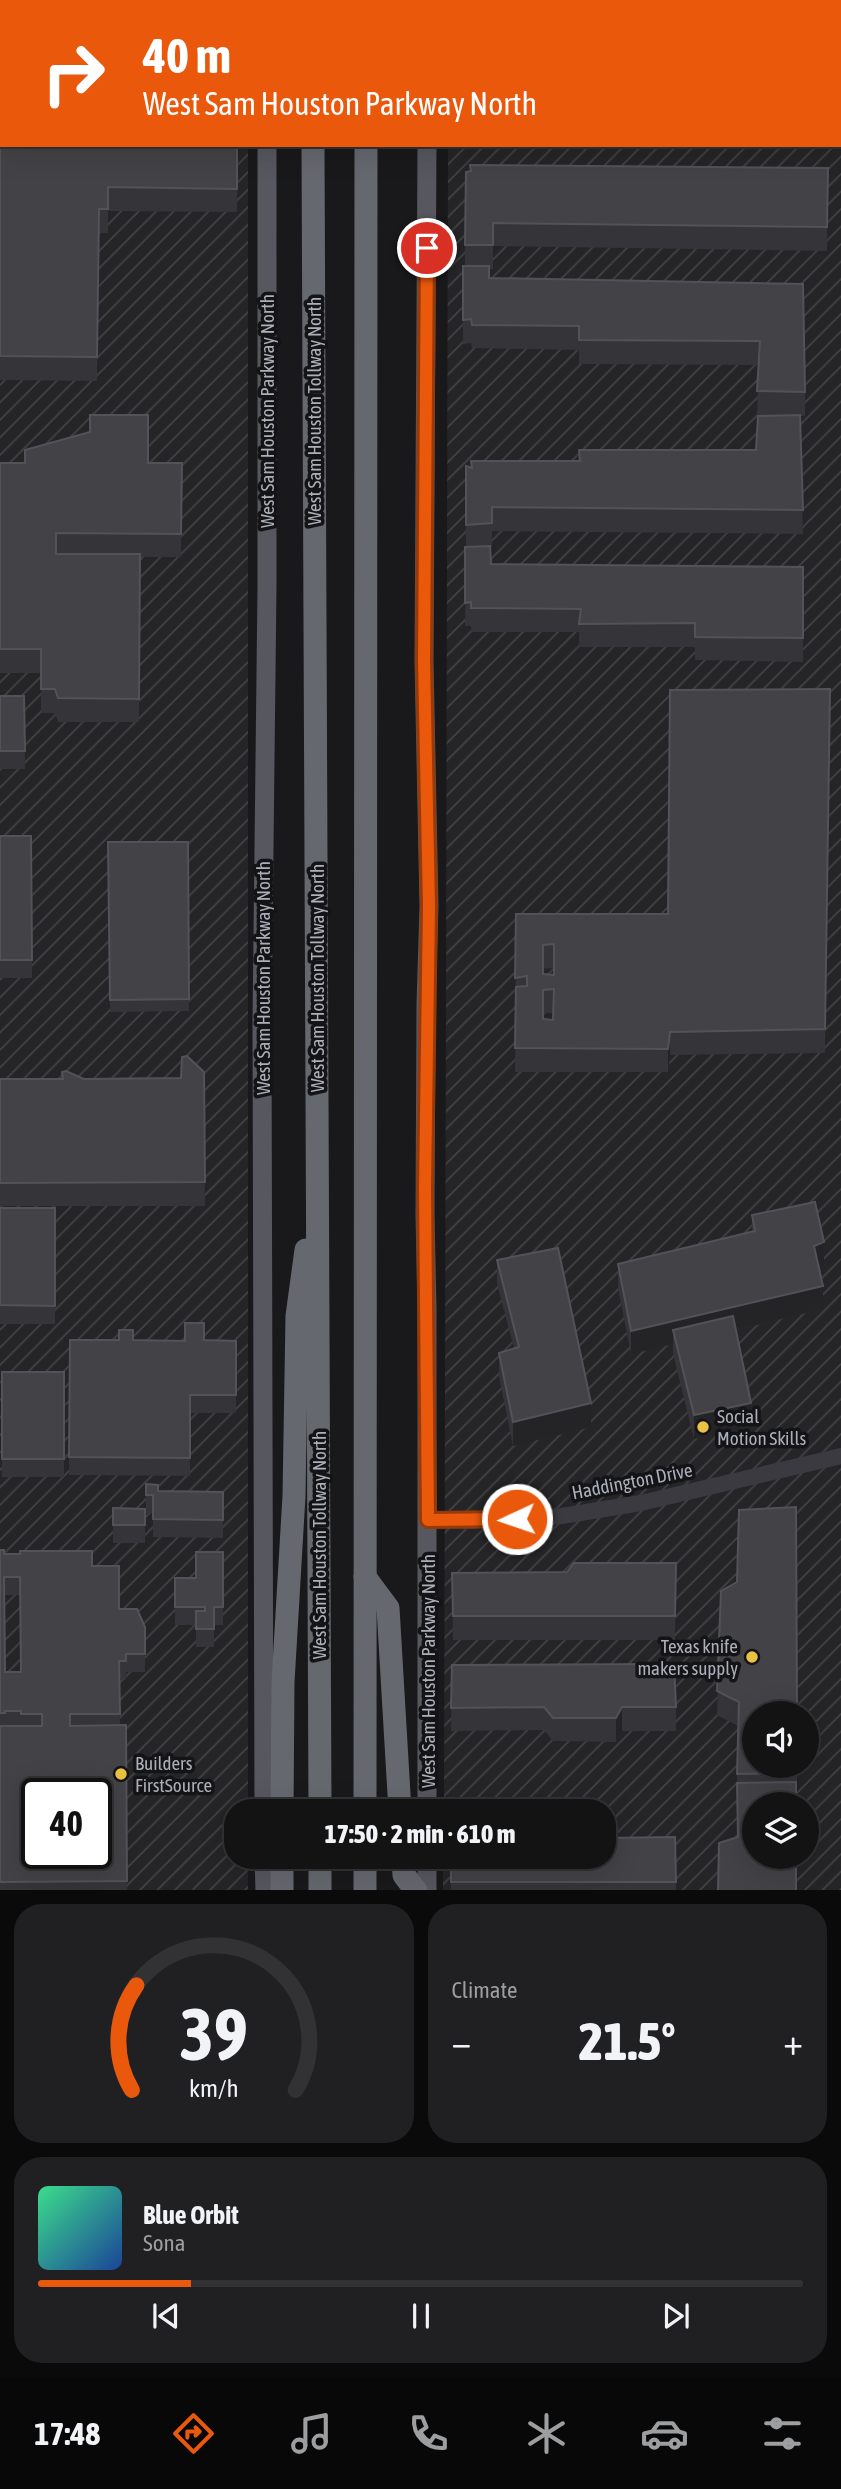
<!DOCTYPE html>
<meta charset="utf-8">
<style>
:root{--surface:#131314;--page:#202022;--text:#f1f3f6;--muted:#9d9ea0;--line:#323234;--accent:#ea580c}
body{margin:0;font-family:"Asap Condensed",sans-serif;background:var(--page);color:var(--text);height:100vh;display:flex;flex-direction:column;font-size:26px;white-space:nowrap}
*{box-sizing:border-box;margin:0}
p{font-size:23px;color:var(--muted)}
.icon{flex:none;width:38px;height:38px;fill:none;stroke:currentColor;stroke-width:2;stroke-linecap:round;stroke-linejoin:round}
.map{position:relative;height:1890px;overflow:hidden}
.drawer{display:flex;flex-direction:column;gap:14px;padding:14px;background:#0a0a0b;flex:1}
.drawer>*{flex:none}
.hud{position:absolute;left:0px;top:0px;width:842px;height:147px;box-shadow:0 7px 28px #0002,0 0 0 2px var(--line);background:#ea580c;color:#fff;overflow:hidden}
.controls{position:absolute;left:742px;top:1701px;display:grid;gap:14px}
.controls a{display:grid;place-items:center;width:77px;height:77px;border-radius:50%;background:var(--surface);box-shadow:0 7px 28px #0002,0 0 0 2px var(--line);font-size:35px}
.speed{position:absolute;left:21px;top:1778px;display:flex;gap:14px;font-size:35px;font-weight:700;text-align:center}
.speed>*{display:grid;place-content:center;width:91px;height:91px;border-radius:50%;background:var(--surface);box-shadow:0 7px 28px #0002,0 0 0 2px var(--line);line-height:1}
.speed .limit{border:4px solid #111;border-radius:10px;background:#fff;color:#111}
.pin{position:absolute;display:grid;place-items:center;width:60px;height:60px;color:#fff;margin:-30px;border:4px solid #fff;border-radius:50%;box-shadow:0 2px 7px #0007}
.me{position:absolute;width:77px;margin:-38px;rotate:267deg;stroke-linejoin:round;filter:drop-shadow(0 0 5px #0008)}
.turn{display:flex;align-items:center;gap:24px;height:147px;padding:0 28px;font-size:32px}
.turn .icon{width:91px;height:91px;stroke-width:2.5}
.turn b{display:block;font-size:49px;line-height:60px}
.big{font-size:52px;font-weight:800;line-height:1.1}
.drawer .tile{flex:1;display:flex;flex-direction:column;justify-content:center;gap:10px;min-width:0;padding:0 24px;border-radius:28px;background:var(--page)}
.drawer .dial{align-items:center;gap:0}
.dial svg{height:182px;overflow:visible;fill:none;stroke:var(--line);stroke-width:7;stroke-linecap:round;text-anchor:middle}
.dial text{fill:var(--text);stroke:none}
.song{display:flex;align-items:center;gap:21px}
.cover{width:84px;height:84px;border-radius:10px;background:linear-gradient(135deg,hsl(150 70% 55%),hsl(220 70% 35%))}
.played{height:7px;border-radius:4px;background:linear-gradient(90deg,var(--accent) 20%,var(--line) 20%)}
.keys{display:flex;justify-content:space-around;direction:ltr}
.heat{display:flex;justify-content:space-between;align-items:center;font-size:38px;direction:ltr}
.drawer .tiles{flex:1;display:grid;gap:14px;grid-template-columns:1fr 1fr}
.tile:last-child{grid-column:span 2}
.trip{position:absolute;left:224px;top:1799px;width:392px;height:70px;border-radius:28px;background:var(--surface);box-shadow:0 7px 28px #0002,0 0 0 2px var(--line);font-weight:800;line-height:70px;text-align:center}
.menu{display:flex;height:112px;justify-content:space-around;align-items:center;background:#080808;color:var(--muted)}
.menu .icon{width:49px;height:49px}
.menu .on{color:var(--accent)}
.menu b{font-size:32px;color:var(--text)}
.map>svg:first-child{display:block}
.industrial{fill:url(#industrial-furrows);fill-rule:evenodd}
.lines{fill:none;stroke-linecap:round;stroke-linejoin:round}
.minor{stroke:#3a3a40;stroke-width:16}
.major{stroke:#56575f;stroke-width:19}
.highway{stroke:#666870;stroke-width:23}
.wall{fill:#353539;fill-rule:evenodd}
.shaded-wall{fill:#242427}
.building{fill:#424247;stroke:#525359;stroke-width:2;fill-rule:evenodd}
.route-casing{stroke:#983908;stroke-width:18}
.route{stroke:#ea580c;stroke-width:12}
.poi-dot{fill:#e9c143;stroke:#141416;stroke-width:2.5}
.labels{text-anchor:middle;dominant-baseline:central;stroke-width:7;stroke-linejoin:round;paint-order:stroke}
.street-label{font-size:19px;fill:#acafba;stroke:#141416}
.poi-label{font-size:19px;fill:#acafba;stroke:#141416;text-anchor:start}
</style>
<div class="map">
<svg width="841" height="1891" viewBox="0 0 841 1891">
<defs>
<pattern id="industrial-furrows" width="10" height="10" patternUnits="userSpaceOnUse" patternTransform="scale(1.75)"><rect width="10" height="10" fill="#252528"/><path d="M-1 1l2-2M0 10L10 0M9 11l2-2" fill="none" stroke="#424245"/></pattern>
</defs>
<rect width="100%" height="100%" fill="#19191b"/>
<g class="industrial">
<path d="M0,0H248V2H2V145H248V1811H236V1857H248V1890L0,1891ZM37,1794H96V1853H37Z"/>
<path d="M448,0H841V1890L443,1891V1857H604V1811H444L448,145H840V2H448ZM754,1713H807V1766H754ZM754,1804H807V1857H754Z"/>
</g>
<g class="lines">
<g class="minor">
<path d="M840,113H841"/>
<path d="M428,1520L471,1521L562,1516L641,1503L841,1456"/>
</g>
<g class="major">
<path d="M268,2V0"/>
<path d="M428,2V0"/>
<path d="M427,145L424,661L429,906L426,1003L425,1215L427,1308V1811"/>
<path d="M264,1811L262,1023L267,586V145"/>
<path d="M264,1857L265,1891"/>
<path d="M427,1891V1857"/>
</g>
<g class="highway">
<path d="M309,0V2"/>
<path d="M366,2V0"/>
<path d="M313,145L320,1811"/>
<path d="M365,1577L388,1608L400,1811"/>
<path d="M282,1811L283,1682L294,1496L297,1316L306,1250"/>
<path d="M365,1811L366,145"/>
<path d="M320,1857V1891"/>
<path d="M403,1857L404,1875L416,1891"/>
<path d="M282,1891V1857"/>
<path d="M365,1891V1857"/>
</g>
</g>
<g class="wall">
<path d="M0,0H226V2H2V21H0Z"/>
<path d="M0,70L238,145L237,212L108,211V233H99L97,381L0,380Z"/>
<path d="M470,165L828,168L827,251L493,246V269H489V278L803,284L805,392V416H800L803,534L492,531V547H490L491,564L803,567V662L695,660V647H579V632H471V626H465L466,547V466L471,467V461H579L756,450L781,416L757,415L759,365L579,364V350L472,348L471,343L463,344V266H465L466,172L470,171Z"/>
<path d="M0,463H182L181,557H140L139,722H58L55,713H41V673H0Z"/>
<path d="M830,689L825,1053L670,1055L668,1072H515L516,914H668ZM554,968V975L543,974V969ZM543,1013H553V1020L543,1019Z"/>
<path d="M0,696H24L25,769H0Z"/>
<path d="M0,836H31L32,978H0Z"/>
<path d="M108,842H188L189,1011L110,1012Z"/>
<path d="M204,1072L205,1206H0V1079L181,1078Z"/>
<rect x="0" y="1208" width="55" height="116"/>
<path d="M752,1215L824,1266L819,1268L823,1309L736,1330L751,1427L694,1439L673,1354V1344L631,1354L618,1288V1264L752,1232Z"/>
<path d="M497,1260L591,1427L513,1446L499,1376V1353L514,1348L497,1284Z"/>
<path d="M70,1340L236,1341V1413H190V1476L69,1475Z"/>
<rect x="2" y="1372" width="62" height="105"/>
<path d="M146,1484L158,1491L223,1492V1538L153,1537V1513H146Z"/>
<path d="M113,1508L145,1509V1543H113Z"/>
<path d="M0,1550L4,1554L92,1566L119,1609L145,1627V1672H126V1679H119L120,1725H126L127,1891H0ZM4,1595H20L21,1672H5Z"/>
<path d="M223,1552V1625H214V1647H196V1625H175V1578H196Z"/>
<path d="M676,1563L675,1640H453L452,1573L567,1572Z"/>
<path d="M721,1591L797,1766V1796L737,1838V1783L738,1726L717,1715Z"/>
<path d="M452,1665L676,1707V1731H622L616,1742L553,1741L544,1730L451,1731Z"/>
<path d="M675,1837L676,1891H451L450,1857Z"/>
</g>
<g class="shaded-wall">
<path d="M670,1032V1055L668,1072V1049Z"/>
<path d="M824,1242V1266L814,1270V1246Z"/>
<path d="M823,1286V1309L677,1344L673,1330V1344L631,1354V1331Z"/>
<path d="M591,1403V1427L513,1446V1422Z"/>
<path d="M751,1403V1427L694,1439V1415Z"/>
<path d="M622,1707V1731L616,1742V1718Z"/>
</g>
<g class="building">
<rect x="3" y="0" width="31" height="2"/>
<rect x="186" y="0" width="40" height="2"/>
<rect x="491" y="0" width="50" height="2"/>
<rect x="564" y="0" width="48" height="2"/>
<rect x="700" y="0" width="47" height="2"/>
<rect x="767" y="0" width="46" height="2"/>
<path d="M0,70L2,71V145H237V189L108,187V209H99L97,357L0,356Z"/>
<path d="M470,165L828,168L827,227L493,223V245H465L466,172L471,171Z"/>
<path d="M463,266H489V278L803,284L805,392L757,391L760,341L579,340V326L472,325L471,319L463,320Z"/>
<path d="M90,415H148V463H182L181,534L56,533V554H140L139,699L58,698L55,689H41V649H0V463H25V450L90,432Z"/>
<path d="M800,415L803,510L492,507V523L466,525V466L472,468L471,461H580L579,450H756L758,416Z"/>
<path d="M490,546L491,564L803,567V638L695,637V623L579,624L581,609L471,608V602L465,603V547Z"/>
<path d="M830,689L825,1029L670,1032L668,1049L515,1048L516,987L527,986V976L515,978L516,914H668L670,690ZM554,944V975L543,974V945ZM554,989L553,1020L543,1019V990Z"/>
<path d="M0,696H24L25,751H0Z"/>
<path d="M0,836H31L32,960H0Z"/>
<path d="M108,842H188L189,999L110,1000Z"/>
<path d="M187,1056L204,1072L205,1182L0,1183V1079H63L62,1072L66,1071L84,1079L181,1078L182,1057Z"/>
<path d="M815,1202L824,1242L814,1246L823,1286L631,1331L618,1264L755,1231L752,1215Z"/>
<path d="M0,1208H55V1306L0,1305Z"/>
<path d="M558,1248L591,1403L513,1422L499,1353L519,1347L497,1260Z"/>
<path d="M733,1316L751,1403L694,1415L673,1330Z"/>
<path d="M185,1323H204V1340L236,1341V1395H190V1458L69,1457L70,1340H119V1330H133V1340L185,1341Z"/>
<rect x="2" y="1372" width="62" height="87"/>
<path d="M146,1484L158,1485V1491L223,1492V1520L153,1519V1495H146Z"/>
<path d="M796,1507L797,1713H754V1766H797V1773L737,1774L739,1702L717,1691L721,1591L737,1582L739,1510Z"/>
<path d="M113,1508L145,1509V1525H113Z"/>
<path d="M0,1550H4V1554H20V1551H92V1566H119V1609H137L145,1627V1654H126V1661H119L120,1714H70V1726L126,1725L127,1881L0,1882V1726H42V1714H21V1711H5V1713H0ZM4,1577H20L21,1672H5ZM37,1794H96V1853H37Z"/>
<path d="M196,1552H223V1607H214V1629H196V1611H205V1607H175V1578H196Z"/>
<path d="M574,1563H676L675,1616H453L452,1573L567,1572Z"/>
<path d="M674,1664L676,1707H622L616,1718H553L544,1707L451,1708L452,1665Z"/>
<path d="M796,1782V1804H754V1857H796V1891H718L719,1843L738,1837L737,1783Z"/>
<path d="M675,1837L676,1882H451V1857H604V1838Z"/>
</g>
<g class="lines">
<g class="route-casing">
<path id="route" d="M427,248L424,661L429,906L425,1188L428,1520L517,1519"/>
</g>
<use href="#route" class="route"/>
</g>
<g class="poi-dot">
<circle cx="703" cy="1427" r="7"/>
<circle cx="752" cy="1657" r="7"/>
<circle cx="121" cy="1774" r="7"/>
</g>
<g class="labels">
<g class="street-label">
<text transform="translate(267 411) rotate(-90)">West Sam Houston Parkway North</text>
<text transform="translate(314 411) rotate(-90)">West Sam Houston Tollway North</text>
<text transform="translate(263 978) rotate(-90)">West Sam Houston Parkway North</text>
<text transform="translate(317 978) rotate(-90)">West Sam Houston Tollway North</text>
<text transform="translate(632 1481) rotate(-11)">Haddington Drive</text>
<text transform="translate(319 1545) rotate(-90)">West Sam Houston Tollway North</text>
<text transform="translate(428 1671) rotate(-90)">West Sam Houston Parkway North</text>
</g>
<g class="poi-label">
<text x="717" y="1416">Social<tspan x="717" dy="22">Motion Skills</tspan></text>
<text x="738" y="1646" text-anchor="end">Texas knife<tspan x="738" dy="22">makers supply</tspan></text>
<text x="135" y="1763">Builders<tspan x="135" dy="22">FirstSource</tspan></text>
</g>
</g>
</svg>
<div class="controls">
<a><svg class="icon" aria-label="sound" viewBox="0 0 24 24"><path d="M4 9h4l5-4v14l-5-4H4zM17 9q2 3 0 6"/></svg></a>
<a><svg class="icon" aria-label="layers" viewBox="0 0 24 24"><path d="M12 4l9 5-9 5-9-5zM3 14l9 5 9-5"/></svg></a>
</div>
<div class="speed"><div class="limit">40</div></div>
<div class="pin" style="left:427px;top:248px;background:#d93025"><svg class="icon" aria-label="arrive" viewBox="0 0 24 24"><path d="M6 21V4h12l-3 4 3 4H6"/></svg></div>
<svg class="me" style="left:517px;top:1519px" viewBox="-20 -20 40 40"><circle r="17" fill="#ea580c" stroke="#fff" stroke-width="3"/><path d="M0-11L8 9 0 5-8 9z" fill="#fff"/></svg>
<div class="trip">17:50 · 2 min · 610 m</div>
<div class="hud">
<div class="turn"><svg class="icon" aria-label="right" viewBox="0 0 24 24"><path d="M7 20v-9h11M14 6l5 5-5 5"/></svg><div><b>40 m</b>West Sam Houston Parkway North</div></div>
</div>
</div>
<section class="drawer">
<div class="tiles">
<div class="tile dial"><svg viewBox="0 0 100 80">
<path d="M14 69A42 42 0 1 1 86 69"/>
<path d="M14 69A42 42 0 0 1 16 23" stroke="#ea580c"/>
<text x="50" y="56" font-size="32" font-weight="700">39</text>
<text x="50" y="72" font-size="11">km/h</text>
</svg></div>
<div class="tile"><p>Climate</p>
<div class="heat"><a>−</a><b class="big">21.5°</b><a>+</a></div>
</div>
<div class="tile">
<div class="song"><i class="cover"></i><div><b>Blue Orbit</b><p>Sona</p></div></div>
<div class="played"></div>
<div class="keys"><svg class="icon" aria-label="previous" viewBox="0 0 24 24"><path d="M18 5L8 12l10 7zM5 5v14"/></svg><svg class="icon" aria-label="pause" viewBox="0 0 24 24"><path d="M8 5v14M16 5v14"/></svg><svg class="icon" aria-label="next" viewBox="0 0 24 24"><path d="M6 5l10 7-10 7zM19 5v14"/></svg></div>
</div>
</div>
</section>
<nav class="menu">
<b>17:48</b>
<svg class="icon on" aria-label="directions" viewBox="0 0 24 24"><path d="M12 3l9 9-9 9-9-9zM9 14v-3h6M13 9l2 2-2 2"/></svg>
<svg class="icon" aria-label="music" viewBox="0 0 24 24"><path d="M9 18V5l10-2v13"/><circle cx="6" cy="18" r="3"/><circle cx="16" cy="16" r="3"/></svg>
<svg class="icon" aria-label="phone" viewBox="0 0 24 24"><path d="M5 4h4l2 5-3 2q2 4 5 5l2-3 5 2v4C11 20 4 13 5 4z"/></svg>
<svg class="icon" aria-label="climate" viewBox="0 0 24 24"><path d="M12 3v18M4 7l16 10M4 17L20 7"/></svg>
<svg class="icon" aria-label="car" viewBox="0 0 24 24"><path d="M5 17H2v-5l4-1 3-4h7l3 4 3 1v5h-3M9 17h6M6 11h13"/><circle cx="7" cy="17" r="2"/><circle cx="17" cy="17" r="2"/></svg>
<svg class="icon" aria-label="filters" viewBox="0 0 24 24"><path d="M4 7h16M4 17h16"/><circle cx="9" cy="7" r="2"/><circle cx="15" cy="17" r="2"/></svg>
</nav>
